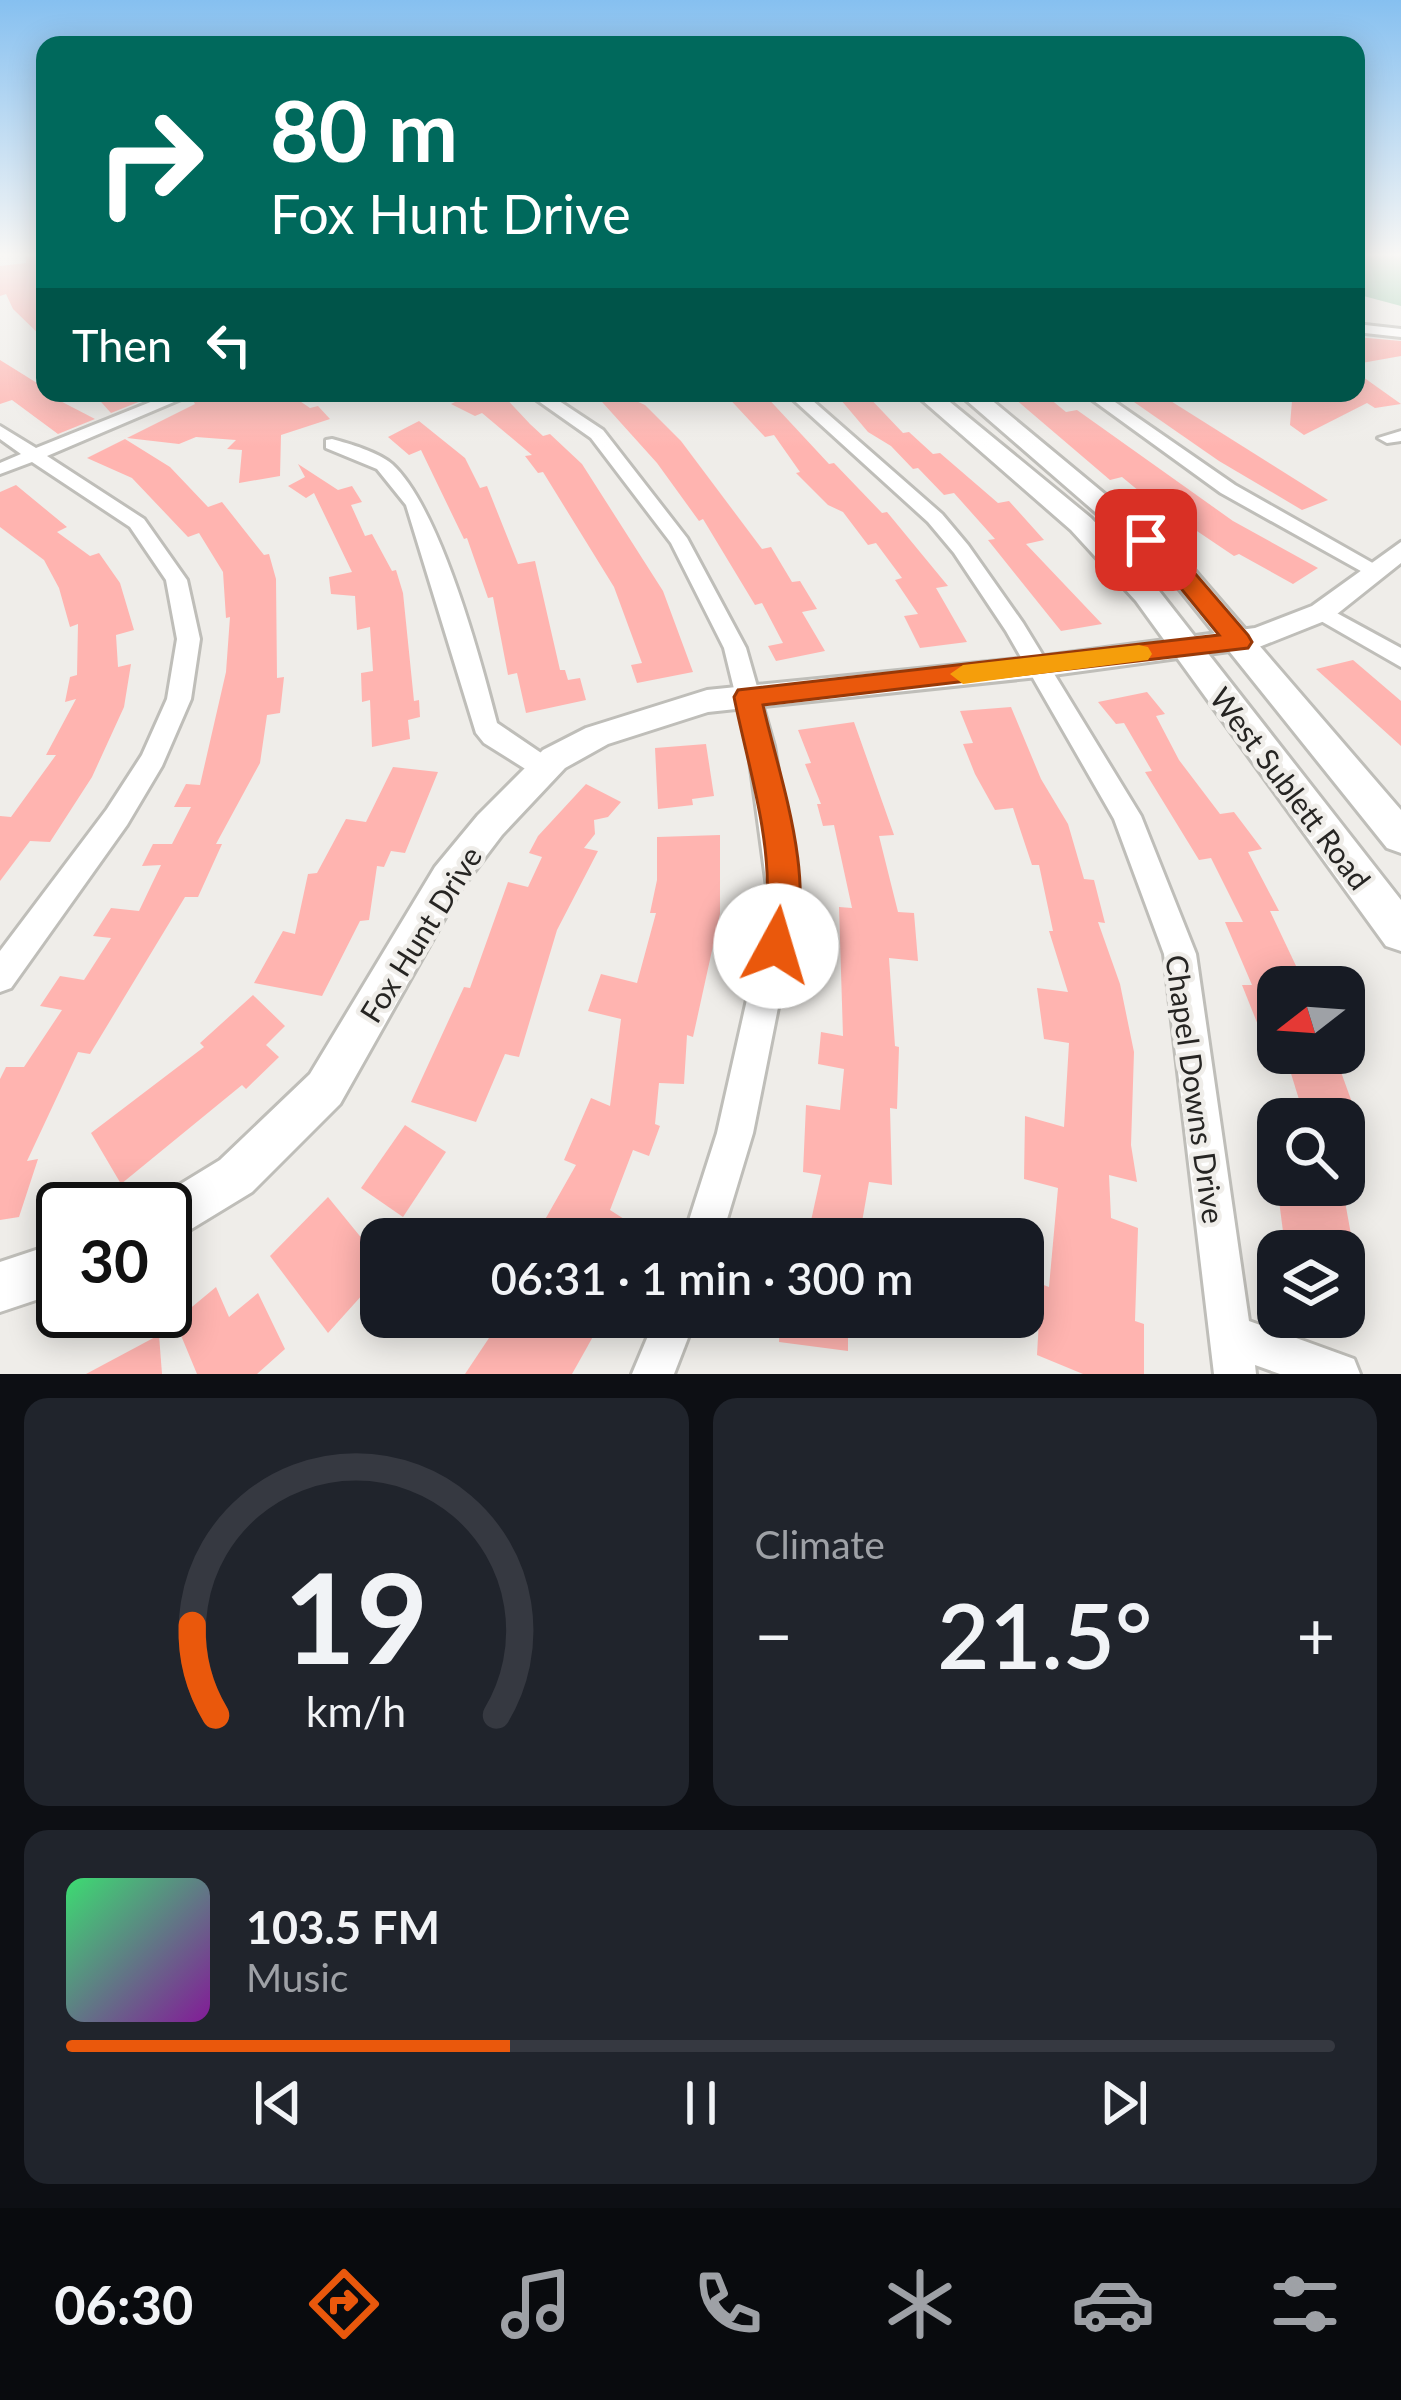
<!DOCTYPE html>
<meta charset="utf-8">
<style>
:root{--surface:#171b24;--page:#20242c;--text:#f1f3f6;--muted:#9ea1a6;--line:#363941;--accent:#ea580c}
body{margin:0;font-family:Lato,sans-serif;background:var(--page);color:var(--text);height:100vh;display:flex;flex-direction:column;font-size:45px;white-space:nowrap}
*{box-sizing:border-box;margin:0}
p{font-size:39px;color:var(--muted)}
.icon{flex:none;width:66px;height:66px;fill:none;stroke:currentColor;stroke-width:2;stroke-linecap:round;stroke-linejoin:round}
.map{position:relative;height:1374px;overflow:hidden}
.panel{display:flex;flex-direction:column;gap:24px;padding:24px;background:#0d0f14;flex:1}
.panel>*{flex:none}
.guide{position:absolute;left:36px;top:36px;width:1329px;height:366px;border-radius:24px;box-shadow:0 6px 30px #0003;background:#00695c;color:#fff;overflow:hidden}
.needle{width:78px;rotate:253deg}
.tools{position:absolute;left:1257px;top:966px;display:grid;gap:24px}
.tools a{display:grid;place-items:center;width:108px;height:108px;border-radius:24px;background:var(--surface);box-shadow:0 6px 30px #0003;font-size:60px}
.speed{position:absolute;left:36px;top:1182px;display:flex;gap:24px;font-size:60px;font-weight:700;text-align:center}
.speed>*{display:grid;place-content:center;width:156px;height:156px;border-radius:50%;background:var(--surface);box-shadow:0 6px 30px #0003;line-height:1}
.speed .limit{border:6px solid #111;border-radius:18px;background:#fff;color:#111}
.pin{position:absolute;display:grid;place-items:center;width:102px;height:102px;color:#fff;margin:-51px;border-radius:24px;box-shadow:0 6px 18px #0006}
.me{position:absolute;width:132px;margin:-66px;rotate:6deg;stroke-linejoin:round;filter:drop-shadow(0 0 9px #0008)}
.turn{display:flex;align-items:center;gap:42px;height:252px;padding:0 36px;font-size:54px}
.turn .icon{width:156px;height:156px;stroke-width:2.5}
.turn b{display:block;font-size:84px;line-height:102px}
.then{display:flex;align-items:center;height:114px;padding:0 36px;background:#0003;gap:24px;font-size:45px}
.big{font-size:90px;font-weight:600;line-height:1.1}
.panel .card{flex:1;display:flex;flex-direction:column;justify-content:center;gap:18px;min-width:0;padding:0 42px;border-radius:24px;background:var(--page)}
.panel .dial{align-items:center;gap:0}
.dial svg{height:312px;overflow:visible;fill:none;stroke:var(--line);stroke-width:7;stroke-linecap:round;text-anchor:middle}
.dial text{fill:var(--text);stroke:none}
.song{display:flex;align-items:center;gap:36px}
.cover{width:144px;height:144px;border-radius:18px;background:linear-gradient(135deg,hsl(140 70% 55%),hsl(290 70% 35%))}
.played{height:12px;border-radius:6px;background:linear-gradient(90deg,var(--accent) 35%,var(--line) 35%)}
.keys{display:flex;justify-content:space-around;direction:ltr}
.heat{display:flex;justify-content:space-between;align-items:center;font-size:66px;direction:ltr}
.panel .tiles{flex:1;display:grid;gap:24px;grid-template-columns:1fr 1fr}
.card:last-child{grid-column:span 2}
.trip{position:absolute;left:360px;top:1218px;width:684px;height:120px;border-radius:24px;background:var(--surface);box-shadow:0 6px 30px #0003;font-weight:600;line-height:120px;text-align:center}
.tabs{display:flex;height:192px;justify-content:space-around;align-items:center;background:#090b0e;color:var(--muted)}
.tabs .icon{width:84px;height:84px}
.tabs .selected{color:var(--accent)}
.tabs b{font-size:54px;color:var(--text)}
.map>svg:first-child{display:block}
.green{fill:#9bcdaf}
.building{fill:#ffb4b0}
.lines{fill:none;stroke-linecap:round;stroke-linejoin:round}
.minor-casing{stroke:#bfbeb9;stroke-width:6}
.tertiary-casing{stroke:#bfbeb9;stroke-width:6}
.secondary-casing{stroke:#bfbeb9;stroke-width:6}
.minor{fill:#fff;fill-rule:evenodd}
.tertiary{fill:#fff;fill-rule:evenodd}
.secondary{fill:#fff;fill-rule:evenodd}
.route{fill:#ea580c;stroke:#983908;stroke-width:3}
.slow{fill:#f59e0b}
.labels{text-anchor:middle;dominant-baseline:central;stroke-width:9;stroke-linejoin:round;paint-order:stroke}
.street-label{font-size:30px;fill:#262523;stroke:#efede9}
</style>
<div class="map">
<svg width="1401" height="1374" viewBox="0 0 1401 1374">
<rect width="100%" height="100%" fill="#efede9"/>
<path class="green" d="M1356,254H1401V306L1356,294Z"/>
<g class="building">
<path d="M25,254H45V340L13,309L6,294L0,296V266L26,263Z"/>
<path d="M1356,337L1401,341V356L1356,364Z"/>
<path d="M0,360L45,388V393L95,419L58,434L12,400L0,404Z"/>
<path d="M1356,372L1401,404L1375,408L1367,403L1304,435L1290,425L1292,401L1310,393H1356Z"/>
<path d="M93,393H161L111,413Z"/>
<path d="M199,393H288L310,408L318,406L330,419L281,435L280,476L239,483L242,450L227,449L236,440L196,437L179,444L127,438L195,404L192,399Z"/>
<path d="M473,393H501L530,424L543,436L550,434L582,464L663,591L693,672L637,683L631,665L642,663L614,587L543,472L538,473L525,456L532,455L482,413L475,416L451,404Z"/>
<path d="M594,393H619L645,405L681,441L762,549L771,547L792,582L800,581L817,609L802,612L825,651L776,661L768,646L783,643L762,603L755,605L703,519L699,521L657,463Z"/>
<path d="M724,393H763L829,464L834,463L882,513L887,512L948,586L936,588L967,642L920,648L904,616L918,614L895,580L902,578L876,543L868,545L843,512L828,505L796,473L800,472L774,435L765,437Z"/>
<path d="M835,393H865L903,433L909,432L933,454L940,453L998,503L1009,501L1044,540L1026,544L1102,624L1061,631L988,540L995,539L954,493L944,495L918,468L913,469L891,446L868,432Z"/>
<path d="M1043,393L1066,412L1077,410L1233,521L1318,568L1293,584L1239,554L1234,556L1191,527L1185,529L1122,477L1110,480L1014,398Z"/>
<path d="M1121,393H1158L1328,500L1302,510L1219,461Z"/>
<path d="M419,421L465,458L480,488L487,486L518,564L535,561L560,670H565L568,680L580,678L586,700L526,713L517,673L508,675L493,597L488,598L467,538L464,539L421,450L409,455L388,437Z"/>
<path d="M125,439L170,467L208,507L222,502L264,555L269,554L276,579L277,678L284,677L280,713L267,715L260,763L216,844H222L198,897H185L90,1054L78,1052L27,1161L38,1159L19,1217L0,1220V1079L6,1067H24L62,1010L40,1006L60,976L84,980L111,938L93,936L111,908L139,911L161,865L142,866L153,844H172L191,807H174L186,784L200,785L226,672L230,617L226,618L223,572L199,533L188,537L132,478L87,458Z"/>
<path d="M298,464L338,490L352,486L362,502L351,505L365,536L372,534L392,571L396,570L403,593L414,701L419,700L420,717L408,720L410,739L372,747L370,700L362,702L361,673L373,671L370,627L357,630L355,596L331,594L329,577L352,572L314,493L306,498L288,486L305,477Z"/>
<path d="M16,485L67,527L57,532L90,556L99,553L120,583L134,630L116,635L118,667L131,664L124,707L92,777L50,842L30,841L0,881V816L11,817L56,755H46L76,699L65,702L70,677L77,675L78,624L70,627L59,588L44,560L0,527V492Z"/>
<path d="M1353,660L1401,701V746L1316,669Z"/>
<path d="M1147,692L1165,714L1156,716L1179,760L1220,814L1234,812L1262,849L1248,852L1279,911H1270L1306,987H1278V1041L1264,1040L1242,985H1252L1225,922H1243L1211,858L1199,860L1145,772L1152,771L1124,723L1116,724L1098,702Z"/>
<path d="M1011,707L1041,779L1068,824L1084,879L1094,880L1105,923L1098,922L1120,984L1134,1052L1131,1145L1137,1182L1109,1175L1111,1218L1138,1228L1135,1321L1144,1324V1374H1083L1037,1355L1041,1284L1049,1287L1058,1188L1024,1179L1025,1116L1064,1127L1069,1043L1044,1039L1037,988L1068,992L1049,931H1053L1039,865H1032L1013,808L995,810L975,774L963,744L973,743L960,711Z"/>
<path d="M854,722L894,835L879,836L898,912L914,913L918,961L889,958L895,1046L899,1047L897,1109L890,1108L892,1185L869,1182L859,1239H807L821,1175L803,1172L806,1105L840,1110L844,1069L818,1064L821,1032L843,1036L839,907L852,908L834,825L823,826L817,804H821L805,764L811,763L798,730Z"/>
<path d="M706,744L714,796L692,799L693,805L658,809L655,748Z"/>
<path d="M393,767L438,772L405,853L391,851L384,867L377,866L369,920L360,921L322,996L254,983L283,931L295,934L308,874L317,873L346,819L366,822Z"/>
<path d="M586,784L621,802L608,817L594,820L595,834L584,848L598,851L557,930L519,1057L505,1054L476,1122L411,1102L464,987L470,988L508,882L528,887L542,857L529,853L538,836Z"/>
<path d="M720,835V914L693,1037L687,1035L684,1084L659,1083L655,1124L660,1126L649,1156L633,1150L610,1210L635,1226L628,1239H534L576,1165L564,1160L591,1098L610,1106L621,1019L588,1011L601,974L637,983L656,913H650L657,880V837Z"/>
<path d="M253,995L285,1026L266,1045L279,1057L246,1089L242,1085L121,1184L91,1133L204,1047L200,1043Z"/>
<path d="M1285,1054L1337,1061L1358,1119H1305Z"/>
<path d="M405,1125L446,1152L403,1217L361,1188Z"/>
<path d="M1277,1185H1342L1354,1251L1285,1247Z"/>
<path d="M328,1197L381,1262V1274L328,1333L270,1256Z"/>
<path d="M216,1287L229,1317L258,1293L285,1349L257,1374H197L175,1321Z"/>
<path d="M503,1317H604L572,1374H465Z"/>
<path d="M780,1317H848V1351L779,1342Z"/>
<path d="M159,1335L162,1374H86Z"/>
</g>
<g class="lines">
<g class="minor-casing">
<g id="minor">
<path d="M1356,324L1401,329V337L1356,332Z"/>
<path d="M173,393H195L47,456L144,519L187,580L200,639L191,699L162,766L127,825L11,988L0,992V951L107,809L142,755L167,699L177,639L166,580L130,527L32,462L0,474V463L21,454L0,439V426L36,448Z"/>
<path d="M527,393H547L603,430L687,538L746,648L774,746L799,902L753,1133L721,1239H683L717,1133L769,902L748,746L724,648L671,543L591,438Z"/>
<path d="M786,393H804L942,514L968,545L1023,623L1141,816L1196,954L1249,1321L1354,1359L1360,1374H1280L1255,1365L1256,1374H1214L1164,954L1114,819L1006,631L954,553L928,522Z"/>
<path d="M1083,393H1102L1235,485L1385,570L1375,577L1368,575L1221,493Z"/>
<path d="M1401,431V441L1387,443L1378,438Z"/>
<path d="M332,439C350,444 378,452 392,464C440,508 480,657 497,723L553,761L557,768L553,775L544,778L535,775L484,743L476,733L406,505L377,469L326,448V440Z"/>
<path d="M1322,605L1401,648V667L1314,617L1311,612L1314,607Z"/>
<path d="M656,1317H696L674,1374H632Z"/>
</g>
</g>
<g class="tertiary-casing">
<g id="tertiary">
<path d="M1401,542V563L1332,618L1259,647L1038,677L708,712L608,744L565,768L502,835L461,889L340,1104L252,1192L165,1245V1209H146L148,1204L220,1160L310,1074L435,867L478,815L543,750L586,728L707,690L1038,657L1255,628L1312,606Z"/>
<path d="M63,1241V1291L0,1312V1262Z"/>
</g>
</g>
<g class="secondary-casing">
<g id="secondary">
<path d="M914,393H939L1091,518L1156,587L1401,900V951L1386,946L1136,601L1071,530Z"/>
<path d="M958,393H983L1189,564L1401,810V853L1387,848L1169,576Z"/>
</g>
</g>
<use href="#minor" class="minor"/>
<use href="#tertiary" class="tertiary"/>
<use href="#secondary" class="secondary"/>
</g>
<linearGradient id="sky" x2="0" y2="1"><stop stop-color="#86c0f0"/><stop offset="0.57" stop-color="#f8f7f5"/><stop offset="1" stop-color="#f8f7f5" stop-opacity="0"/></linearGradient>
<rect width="1401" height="447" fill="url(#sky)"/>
<path class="route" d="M1146,533L1187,564L1248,635L1252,642L1248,648L763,705C779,776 820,888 789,957L776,962L764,957C756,938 766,922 767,902C771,835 747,762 734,697L738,690L1219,635L1170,575L1138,545V535Z"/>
<path class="slow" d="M1139,645L1148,647L1152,654L1148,660L963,684L950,674L963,665Z"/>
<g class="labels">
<g class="street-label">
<text transform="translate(1291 788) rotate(53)">West Sublett Road</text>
<text transform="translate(420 934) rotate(-58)">Fox Hunt Drive</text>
<text transform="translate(1196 1089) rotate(82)">Chapel Downs Drive</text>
</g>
</g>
</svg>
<div class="tools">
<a><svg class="needle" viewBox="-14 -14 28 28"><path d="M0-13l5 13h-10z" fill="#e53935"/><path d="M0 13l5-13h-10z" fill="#9ea1a6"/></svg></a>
<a><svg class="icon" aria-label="search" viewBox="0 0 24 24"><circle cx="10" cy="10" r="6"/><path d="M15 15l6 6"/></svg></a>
<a><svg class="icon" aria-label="layers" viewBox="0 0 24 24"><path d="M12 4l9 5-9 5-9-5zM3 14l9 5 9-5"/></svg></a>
</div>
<div class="speed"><div class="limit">30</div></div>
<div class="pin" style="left:1146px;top:540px;background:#d93025"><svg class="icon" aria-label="arrive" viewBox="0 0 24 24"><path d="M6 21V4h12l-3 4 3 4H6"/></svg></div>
<svg class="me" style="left:776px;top:946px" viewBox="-20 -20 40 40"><circle r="19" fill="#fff"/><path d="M0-13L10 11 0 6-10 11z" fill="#ea580c"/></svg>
<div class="trip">06:31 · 1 min · 300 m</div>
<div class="guide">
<div class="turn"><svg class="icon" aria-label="right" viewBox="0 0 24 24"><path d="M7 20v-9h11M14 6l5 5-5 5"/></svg><div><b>80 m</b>Fox Hunt Drive</div></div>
<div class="then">Then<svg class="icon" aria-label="left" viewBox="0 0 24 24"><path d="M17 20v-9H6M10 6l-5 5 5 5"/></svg></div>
</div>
</div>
<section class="panel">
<div class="tiles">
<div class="card dial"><svg viewBox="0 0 100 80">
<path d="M14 69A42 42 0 1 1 86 69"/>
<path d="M14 69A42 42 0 0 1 8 46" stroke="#ea580c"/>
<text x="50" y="56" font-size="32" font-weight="700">19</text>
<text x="50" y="72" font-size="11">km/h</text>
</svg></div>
<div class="card"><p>Climate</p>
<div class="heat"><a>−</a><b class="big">21.5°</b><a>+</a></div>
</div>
<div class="card">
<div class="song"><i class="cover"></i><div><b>103.5 FM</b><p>Music</p></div></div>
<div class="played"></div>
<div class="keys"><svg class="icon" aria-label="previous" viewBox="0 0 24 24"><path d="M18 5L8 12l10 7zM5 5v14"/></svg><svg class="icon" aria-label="pause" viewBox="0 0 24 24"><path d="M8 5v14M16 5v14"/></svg><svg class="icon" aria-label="next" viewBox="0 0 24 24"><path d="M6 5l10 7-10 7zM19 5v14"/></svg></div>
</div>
</div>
</section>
<nav class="tabs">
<b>06:30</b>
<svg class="icon selected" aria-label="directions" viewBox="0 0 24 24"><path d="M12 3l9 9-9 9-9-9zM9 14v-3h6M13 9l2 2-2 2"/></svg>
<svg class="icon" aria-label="music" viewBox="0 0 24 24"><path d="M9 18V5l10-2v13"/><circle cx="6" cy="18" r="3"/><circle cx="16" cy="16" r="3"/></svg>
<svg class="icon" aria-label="phone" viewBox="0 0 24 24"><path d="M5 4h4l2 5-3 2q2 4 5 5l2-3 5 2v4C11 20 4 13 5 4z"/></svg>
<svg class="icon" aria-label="climate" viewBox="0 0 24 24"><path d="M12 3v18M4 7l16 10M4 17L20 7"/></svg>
<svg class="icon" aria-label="car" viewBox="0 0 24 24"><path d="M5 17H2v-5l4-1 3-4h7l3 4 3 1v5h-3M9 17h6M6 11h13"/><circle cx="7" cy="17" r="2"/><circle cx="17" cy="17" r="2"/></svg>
<svg class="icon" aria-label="filters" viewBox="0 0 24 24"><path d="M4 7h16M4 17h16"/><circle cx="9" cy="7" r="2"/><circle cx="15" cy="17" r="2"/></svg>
</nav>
